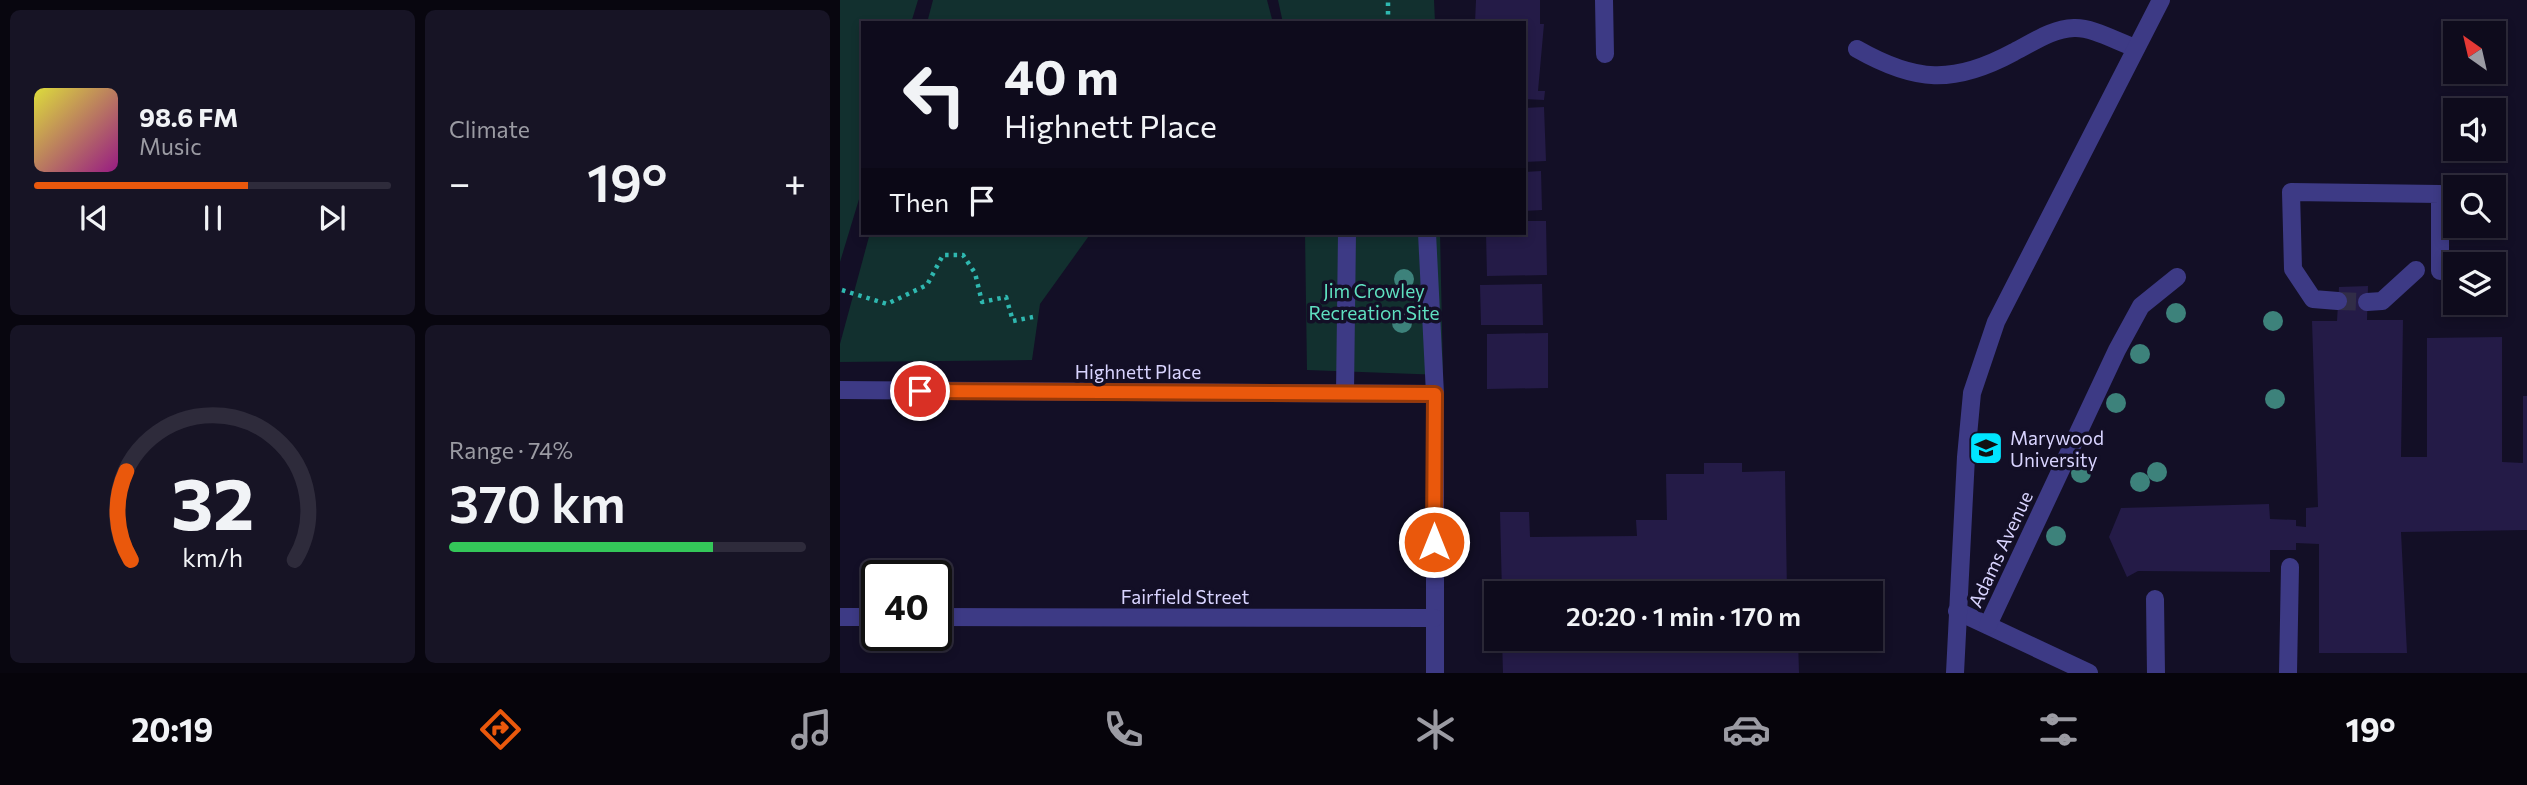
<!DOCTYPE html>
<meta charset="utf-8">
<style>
:root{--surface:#0e0b1c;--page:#171425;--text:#f1f3f6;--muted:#9b9ba3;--line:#2e2b3b;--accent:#ea580c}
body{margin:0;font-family:Commissioner,sans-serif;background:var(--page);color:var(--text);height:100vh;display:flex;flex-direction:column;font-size:26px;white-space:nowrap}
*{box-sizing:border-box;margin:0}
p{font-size:23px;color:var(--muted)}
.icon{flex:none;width:38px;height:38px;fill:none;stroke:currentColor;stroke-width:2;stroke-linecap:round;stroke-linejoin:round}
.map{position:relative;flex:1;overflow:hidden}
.drawer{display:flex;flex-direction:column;gap:10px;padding:10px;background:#08060f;width:840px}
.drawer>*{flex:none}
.guide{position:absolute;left:21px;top:21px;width:665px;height:214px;border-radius:0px;box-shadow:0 4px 10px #0003,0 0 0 2px var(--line);background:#0e0b1c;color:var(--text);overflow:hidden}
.needle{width:46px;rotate:326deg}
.buttons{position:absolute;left:1603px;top:21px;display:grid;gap:14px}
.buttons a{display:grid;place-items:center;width:63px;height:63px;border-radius:0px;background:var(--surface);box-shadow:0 4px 10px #0003,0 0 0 2px var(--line);font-size:35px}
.speed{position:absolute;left:21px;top:560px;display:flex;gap:14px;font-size:35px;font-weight:700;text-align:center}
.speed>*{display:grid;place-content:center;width:91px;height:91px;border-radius:50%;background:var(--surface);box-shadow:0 4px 10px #0003,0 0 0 2px var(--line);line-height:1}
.speed .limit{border:4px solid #111;border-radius:10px;background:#fff;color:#111}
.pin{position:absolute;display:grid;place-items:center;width:60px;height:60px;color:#fff;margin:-30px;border:4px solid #fff;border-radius:50%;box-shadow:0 2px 7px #0007}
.me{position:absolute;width:77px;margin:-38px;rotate:0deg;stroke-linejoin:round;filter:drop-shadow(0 0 5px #0008)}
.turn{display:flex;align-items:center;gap:24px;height:147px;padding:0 28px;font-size:32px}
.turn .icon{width:91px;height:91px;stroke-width:2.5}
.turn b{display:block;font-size:49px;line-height:60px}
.then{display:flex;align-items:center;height:66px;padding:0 28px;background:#0003;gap:14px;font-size:26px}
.big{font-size:52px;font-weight:600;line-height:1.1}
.drawer .tile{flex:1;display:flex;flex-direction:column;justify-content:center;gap:10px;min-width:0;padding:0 24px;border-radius:10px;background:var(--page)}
.drawer .dial{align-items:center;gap:0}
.dial svg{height:182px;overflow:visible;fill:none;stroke:var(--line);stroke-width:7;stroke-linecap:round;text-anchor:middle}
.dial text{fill:var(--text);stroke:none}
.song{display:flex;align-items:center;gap:21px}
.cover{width:84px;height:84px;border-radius:10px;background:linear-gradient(135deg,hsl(60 70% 55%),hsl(310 70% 35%))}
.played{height:7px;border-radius:4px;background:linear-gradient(90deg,var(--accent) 60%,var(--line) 60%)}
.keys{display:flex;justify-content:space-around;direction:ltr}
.heat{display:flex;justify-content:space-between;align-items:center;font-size:38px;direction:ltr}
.charge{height:10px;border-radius:5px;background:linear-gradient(90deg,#34c759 74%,var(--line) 0)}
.drawer .tiles{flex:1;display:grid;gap:10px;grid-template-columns:repeat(2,1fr)}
.trip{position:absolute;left:644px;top:581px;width:399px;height:70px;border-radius:0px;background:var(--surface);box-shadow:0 4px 10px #0003,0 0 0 2px var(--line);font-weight:600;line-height:70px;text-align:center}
.tabs{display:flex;height:112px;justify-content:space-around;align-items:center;background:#06040b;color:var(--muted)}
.tabs .icon{width:49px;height:49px}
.tabs .selected{color:var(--accent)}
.tabs b{font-size:32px;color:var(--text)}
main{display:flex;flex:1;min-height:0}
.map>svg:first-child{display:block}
.green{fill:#12302f}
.building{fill:#241b47}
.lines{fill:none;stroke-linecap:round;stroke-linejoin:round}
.minor-tunnel{stroke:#312d47;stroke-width:18;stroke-dasharray:18 9;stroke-linecap:butt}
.path{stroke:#2fb8b0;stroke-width:4.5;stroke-dasharray:3.5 5;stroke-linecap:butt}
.minor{stroke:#3d3a85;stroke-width:18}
.tree{fill:#3d827b}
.route-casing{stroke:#983908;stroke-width:18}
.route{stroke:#ea580c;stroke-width:12}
.labels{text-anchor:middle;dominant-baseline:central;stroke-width:7;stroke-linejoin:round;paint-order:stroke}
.park-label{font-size:19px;fill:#5fe0c0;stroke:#130f26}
.street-label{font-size:19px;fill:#d9d4ff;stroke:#130f26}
.poi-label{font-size:19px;fill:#d9d4ff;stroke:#130f26;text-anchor:start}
</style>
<main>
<section class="drawer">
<div class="tiles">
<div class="tile">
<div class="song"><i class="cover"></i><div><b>98.6 FM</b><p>Music</p></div></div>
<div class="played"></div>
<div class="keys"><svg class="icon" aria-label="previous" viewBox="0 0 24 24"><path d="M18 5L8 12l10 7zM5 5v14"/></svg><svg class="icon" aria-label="pause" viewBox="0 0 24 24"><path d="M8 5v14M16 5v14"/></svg><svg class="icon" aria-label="next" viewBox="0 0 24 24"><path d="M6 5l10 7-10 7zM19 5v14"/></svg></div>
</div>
<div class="tile"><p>Climate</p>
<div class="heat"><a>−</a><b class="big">19°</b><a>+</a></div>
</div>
<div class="tile dial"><svg viewBox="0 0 100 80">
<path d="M14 69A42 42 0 1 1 86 69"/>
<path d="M14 69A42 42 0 0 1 12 30" stroke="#ea580c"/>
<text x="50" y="56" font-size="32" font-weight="700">32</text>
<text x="50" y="72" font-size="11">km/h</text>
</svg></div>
<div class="tile"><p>Range · 74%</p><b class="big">370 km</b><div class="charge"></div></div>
</div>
</section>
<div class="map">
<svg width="1687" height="673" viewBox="0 0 1687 673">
<rect width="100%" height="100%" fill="#130f26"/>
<g class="green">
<path d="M0,0H78L71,23H23V186L0,262Z"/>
<path d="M93,0H427L433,23H87Z"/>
<path d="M438,0H594L595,23H443Z"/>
<path d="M30,233H251L200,304L192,360L0,362V344Z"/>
<path d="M465,233H600L603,375L467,370Z"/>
</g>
<g class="building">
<path d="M636,0H700V24H704L698,91H705L704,100L684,99V23H635Z"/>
<path d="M704,107L706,161L684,162V108Z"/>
<path d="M701,171L702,210L684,211V172Z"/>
<path d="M684,221H706L707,275L647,276L646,233H684Z"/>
<path d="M702,284L703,325H641L640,285Z"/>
<path d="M1528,286L1527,320H1563L1561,457H1587V338L1662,337V462L1683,463V396H1687V530L1561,532L1567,653H1479V544L1456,543V550H1430V572L1298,571L1287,577L1269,537L1281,508L1429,504L1430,519L1456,520V526L1466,527V508L1478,507L1472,321H1497L1499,287Z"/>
<path d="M708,333V388L647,389V334Z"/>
<path d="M864,463H902V472L945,471L947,593H796V586L723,588V593H662L660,512H689L690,537L797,536L796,520H827L826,474H864Z"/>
<path d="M662,639H958L959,673H663Z"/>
</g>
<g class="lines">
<path class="minor-tunnel" d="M1498,301L1527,302"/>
<g class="path">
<path d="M548,23V0"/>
<path d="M2,290L47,304L87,285L103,255H123L135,273L142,302L166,297L173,321L193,317"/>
</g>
<g class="minor">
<path d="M764,0L765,54"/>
<path d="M1017,49C1075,82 1113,85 1174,52C1194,42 1211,29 1234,28C1252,27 1278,42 1296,48"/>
<path d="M587,233L595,394V673"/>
<path d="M1498,301L1473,299L1453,269L1451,192L1600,194V271"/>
<path d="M1527,302L1542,301L1576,270"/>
<path d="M0,390L595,394"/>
<path d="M505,393L507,233"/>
<path d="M1315,599L1316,673"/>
<path d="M1117,611L1249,673"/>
<path d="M0,617H37"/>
<path d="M96,617L594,618"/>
<path d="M1148,625L1277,350L1301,306L1337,277"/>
<path d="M1115,673L1126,457L1132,393L1156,322L1321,0"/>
<path d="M1448,673L1450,567"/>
</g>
</g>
<g class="tree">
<circle cx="564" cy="279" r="10"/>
<circle cx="1336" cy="313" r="10"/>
<circle cx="1433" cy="321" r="10"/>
<circle cx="562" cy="323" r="10"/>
<circle cx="1300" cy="354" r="10"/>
<circle cx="1435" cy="399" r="10"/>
<circle cx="1276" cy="403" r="10"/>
<circle cx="1317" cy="472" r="10"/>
<circle cx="1241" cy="473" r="10"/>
<circle cx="1300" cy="482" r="10"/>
<circle cx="1216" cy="536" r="10"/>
</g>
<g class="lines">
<g class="route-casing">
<path id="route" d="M80,391L595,394L594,542"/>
</g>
<use href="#route" class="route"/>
</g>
<defs>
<g id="university-square" transform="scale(1.75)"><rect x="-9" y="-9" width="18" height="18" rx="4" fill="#00e5ff" stroke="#130f26"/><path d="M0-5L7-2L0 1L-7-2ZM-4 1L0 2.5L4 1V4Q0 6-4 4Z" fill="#111"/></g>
</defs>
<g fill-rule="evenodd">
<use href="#university-square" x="1146" y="448"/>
</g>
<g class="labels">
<g class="park-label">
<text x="534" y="290">Jim Crowley<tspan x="534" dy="22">Recreation Site</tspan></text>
</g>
<g class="street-label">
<text x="298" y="371">Highnett Place</text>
<text transform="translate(1160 549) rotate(-65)">Adams Avenue</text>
<text x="345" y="596">Fairfield Street</text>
</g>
<g class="poi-label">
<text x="1170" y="437">Marywood<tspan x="1170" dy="22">University</tspan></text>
</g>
</g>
</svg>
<div class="buttons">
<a><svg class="needle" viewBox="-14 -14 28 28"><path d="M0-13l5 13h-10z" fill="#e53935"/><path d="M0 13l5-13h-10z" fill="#9b9ba3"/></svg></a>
<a><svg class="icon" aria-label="sound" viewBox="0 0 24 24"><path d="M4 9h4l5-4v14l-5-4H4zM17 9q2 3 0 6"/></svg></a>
<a><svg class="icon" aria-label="search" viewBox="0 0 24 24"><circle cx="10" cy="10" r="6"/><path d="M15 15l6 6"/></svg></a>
<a><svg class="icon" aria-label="layers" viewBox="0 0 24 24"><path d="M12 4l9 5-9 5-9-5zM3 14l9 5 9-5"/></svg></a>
</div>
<div class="speed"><div class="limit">40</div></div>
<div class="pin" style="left:80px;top:391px;background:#d93025"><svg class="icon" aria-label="arrive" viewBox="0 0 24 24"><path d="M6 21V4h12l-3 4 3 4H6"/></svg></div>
<svg class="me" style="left:594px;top:542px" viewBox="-20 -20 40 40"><circle r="17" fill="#ea580c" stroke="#fff" stroke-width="3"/><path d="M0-11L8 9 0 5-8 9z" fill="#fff"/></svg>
<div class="trip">20:20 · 1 min · 170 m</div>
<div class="guide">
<div class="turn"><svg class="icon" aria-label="left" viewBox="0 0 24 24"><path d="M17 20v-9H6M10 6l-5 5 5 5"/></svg><div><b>40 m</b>Highnett Place</div></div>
<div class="then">Then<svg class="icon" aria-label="arrive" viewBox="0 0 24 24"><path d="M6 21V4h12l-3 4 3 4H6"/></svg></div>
</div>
</div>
</main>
<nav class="tabs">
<b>20:19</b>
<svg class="icon selected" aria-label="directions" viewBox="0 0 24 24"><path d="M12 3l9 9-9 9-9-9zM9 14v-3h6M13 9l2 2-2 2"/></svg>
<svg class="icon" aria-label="music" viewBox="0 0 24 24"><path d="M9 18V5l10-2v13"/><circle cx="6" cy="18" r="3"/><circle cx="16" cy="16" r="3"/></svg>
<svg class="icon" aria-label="phone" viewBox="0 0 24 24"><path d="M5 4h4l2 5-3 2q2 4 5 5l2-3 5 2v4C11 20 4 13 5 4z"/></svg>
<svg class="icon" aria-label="climate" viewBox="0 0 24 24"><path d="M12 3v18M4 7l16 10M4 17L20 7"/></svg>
<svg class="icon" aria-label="car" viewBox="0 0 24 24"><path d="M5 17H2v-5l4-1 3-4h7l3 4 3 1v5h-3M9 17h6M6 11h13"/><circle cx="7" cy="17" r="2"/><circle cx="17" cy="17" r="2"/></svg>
<svg class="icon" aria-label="filters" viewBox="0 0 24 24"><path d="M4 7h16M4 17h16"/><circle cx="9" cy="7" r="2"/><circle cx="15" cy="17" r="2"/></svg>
<b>19°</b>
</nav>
